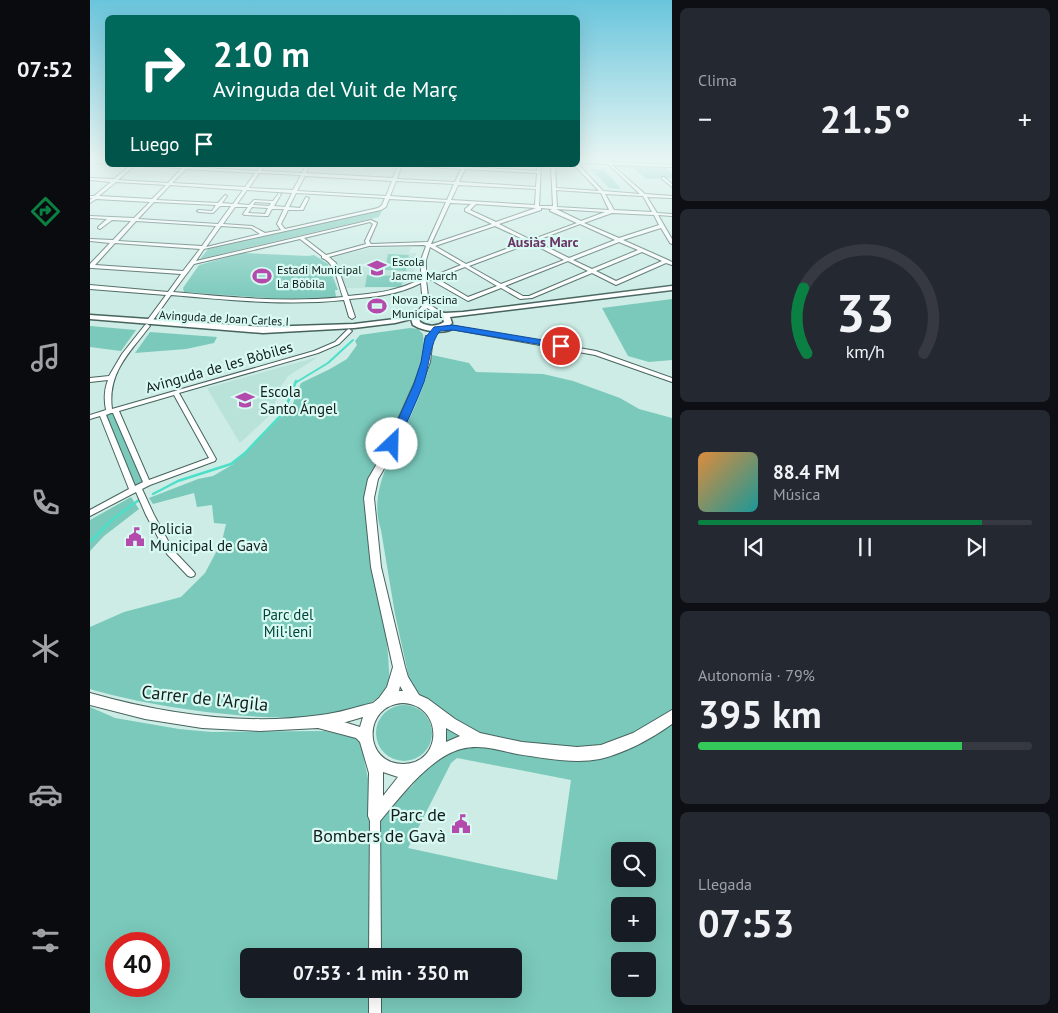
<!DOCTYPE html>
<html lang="es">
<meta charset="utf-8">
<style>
:root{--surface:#171b24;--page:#242831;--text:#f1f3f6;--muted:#9ea1a6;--line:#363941;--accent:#0b8043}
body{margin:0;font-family:"PT Sans",sans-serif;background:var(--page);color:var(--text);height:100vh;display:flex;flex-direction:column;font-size:19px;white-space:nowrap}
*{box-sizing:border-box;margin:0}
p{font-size:16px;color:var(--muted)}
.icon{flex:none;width:28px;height:28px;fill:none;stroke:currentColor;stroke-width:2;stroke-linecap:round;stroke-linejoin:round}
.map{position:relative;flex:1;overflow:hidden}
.side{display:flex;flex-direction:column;gap:8px;padding:8px;background:#0d0f14;width:386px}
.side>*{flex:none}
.top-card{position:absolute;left:15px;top:15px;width:475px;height:152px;border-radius:8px;box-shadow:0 5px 20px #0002;background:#00695c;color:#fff;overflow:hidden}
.buttons{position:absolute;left:521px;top:842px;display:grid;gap:10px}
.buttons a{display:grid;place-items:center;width:45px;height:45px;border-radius:8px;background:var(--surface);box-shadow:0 5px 20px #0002;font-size:25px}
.speed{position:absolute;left:15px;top:932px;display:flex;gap:10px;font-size:25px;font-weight:700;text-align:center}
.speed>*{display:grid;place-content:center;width:65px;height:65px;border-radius:50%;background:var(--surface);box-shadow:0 5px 20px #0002;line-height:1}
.speed .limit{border:8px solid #d22;background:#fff;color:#111}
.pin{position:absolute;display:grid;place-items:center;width:42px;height:42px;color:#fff;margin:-21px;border:2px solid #fff;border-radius:50%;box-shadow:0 1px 5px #0007}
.me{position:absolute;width:55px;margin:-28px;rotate:24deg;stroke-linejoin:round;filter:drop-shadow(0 0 4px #0008)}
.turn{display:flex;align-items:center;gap:18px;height:105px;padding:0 25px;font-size:22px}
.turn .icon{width:65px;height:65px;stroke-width:2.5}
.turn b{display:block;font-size:35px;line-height:42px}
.then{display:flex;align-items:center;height:48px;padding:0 25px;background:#0003;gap:10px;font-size:19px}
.big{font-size:38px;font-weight:600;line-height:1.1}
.side .widget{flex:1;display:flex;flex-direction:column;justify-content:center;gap:8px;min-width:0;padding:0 18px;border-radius:8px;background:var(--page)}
.side .dial{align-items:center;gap:0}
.dial svg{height:130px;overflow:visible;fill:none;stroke:var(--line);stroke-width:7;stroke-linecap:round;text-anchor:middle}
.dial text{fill:var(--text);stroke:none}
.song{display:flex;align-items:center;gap:15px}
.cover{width:60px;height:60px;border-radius:8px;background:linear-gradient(135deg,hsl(30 70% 55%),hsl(180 70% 35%))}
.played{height:5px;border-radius:2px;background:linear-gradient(90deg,var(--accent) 85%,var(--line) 85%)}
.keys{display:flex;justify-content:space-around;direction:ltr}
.heat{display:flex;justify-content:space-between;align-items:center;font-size:28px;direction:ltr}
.charge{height:8px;border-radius:4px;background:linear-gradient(90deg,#34c759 79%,var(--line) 0)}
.trip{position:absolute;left:150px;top:948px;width:282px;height:50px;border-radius:8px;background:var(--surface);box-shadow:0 5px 20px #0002;font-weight:600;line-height:50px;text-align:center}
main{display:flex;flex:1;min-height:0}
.tab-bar{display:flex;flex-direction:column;width:90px;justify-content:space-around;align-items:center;background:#090b0e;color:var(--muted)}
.tab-bar .icon{width:35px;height:35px}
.tab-bar .active{color:var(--accent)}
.tab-bar b{font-size:22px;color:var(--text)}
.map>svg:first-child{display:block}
.built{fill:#b9e2d9}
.green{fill:#7ac9bb;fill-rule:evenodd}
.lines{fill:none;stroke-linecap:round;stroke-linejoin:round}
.stream-far1{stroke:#4cdfc9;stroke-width:2}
.stream{stroke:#4cdfc9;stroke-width:2.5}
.minor-casing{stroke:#47635d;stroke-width:2}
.tertiary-casing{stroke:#47635d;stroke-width:2}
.secondary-casing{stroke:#47635d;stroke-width:3}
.minor{fill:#fff;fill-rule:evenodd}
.tertiary{fill:#fff;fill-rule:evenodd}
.secondary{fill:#fff;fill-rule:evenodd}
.route{fill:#1a73e8;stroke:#114b97}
.labels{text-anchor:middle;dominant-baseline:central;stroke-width:4.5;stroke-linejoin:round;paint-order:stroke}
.far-poi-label{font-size:12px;fill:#121e1b;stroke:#d9faf2;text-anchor:start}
.far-street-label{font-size:12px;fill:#121e1b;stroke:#d9faf2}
.far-neighbourhood-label{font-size:14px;font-weight:bold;fill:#6a3565;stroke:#d9faf2}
.street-label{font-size:15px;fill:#121e1b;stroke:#d9faf2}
.poi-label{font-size:15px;fill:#121e1b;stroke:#d9faf2;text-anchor:start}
.park-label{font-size:15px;fill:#00453c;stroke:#d9faf2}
.near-street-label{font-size:18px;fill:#121e1b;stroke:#d9faf2}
.near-poi-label{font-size:18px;fill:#121e1b;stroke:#d9faf2;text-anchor:end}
</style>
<main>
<nav class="tab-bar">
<b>07:52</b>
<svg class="icon active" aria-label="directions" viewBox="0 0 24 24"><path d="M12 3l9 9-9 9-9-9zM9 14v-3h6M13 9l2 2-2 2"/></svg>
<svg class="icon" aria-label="music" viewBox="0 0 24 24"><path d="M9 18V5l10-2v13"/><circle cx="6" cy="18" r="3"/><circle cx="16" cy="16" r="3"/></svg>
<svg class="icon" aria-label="phone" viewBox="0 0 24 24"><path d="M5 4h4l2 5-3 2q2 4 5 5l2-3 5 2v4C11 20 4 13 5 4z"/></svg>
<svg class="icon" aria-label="climate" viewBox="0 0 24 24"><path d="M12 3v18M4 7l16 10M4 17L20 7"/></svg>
<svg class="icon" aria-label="car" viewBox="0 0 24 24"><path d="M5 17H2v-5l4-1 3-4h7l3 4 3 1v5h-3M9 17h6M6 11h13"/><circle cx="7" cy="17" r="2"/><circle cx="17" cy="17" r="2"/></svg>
<svg class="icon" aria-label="filters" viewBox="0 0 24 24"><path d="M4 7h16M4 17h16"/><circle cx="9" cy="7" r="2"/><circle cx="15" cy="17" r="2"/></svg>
</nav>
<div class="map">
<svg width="582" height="1013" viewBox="0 0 582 1013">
<rect width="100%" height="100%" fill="#ccece5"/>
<g class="built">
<path d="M321,247L319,253H326L324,276L311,287L256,288L246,260L243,257L280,248Z"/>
<path d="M228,357L198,376L191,386L181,414L150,443L117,388Z"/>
</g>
<g class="green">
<path d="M516,159L569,164L582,173V178L557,179L542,168L522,167Z"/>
<path d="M500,169H513L531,189L519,188Z"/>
<path d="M293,209L289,217L110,259L118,249Z"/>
<path d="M153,253L218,256L224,255L238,264L248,290H245L246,297L191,299L94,292L93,288L109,265Z"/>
<path d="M298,254L319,255L316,271L295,270Z"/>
<path d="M277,275L313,276L311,287H275Z"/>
<path d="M582,299V360L559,362L538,356L512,308Z"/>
<path d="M0,326L46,330L31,351L0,347Z"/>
<path d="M320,328L328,329L333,334L334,346L331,368L277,484L275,504C279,532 307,671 297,688C263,744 54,706 0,689V627L34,612L91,597L115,573L132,541L136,524L124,523L122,505L107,507L104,493L63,504L59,498L108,479L123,476L142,465L202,406L211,383L240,369L257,359L267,345L265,341L270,335Z"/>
<path d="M60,332L127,337L124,343L96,349L45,353Z"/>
<path d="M342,355L379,363L386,372L453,374L483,381L530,398L549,409L582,418V1013H0V707L25,718L89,729L121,732L235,731L270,739L279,784L281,824L323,785L361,722L331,697L319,678L305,614L291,530C277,489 306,449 322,413C330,395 338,375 342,355ZM367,758L481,780L467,880L318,848L361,763ZM530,851H558V879H530ZM530,906H558V934H530ZM26,944H69V986H26ZM159,956H424V989H159ZM530,961H558V989H530Z"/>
<path d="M24,412L53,482L43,487L15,415Z"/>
<path d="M41,497L49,509L14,536L0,551V520Z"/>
<circle cx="314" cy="733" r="28"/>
</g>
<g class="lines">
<path class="stream-far1" d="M205,383L238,363L263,340"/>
<g class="stream">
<path d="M63,494L88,481L141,464L155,453L194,412L206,381"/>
<path d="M0,542L23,519L49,500"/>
</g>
<g class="minor-casing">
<g id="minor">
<path d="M3,159L18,162V164L8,163Z"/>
<path d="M512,159H516L520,162L582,165V167L522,165L555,194L582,196V198L557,197L567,213L582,214V216L568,215L582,239V244L580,243L571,228L533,240L578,260L582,262V265L576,263L526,285L502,273L442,298L430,299L411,288L378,301L341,280H336L339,304L351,312V314H347L337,308L330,315L325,314L333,305L331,283C308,295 284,297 259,299L265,317L262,319L259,317L254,300C196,306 139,300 81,295L61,323L59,324L56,322L76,295L0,289V285L78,292L91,274L2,268H0V264L20,243L0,241V239L23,240L41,221L22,220L10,229L8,228V227L17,219L0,218V216L44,218L60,202L6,199L0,203V200L2,198H0V196H4L21,182L0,180V178L24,179L41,165H45L28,180L78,183L92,168L52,166L50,165L94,166L95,165H99L98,167L167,171L171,165H175L171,171L212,173L216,165H220L216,173L303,178L308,165H312L307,179L365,182L371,169L329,166L327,165L372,166L373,165H377L376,167L447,171V165H451L449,206H463L461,165H465L466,188L509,191L484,165L488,164L513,191L550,194L518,164L488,163V161L515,162ZM96,169L165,173L155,187L82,183ZM375,169L447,173L446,187L369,182ZM169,173L211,175L203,190L159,188ZM215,176L302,181L296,196L207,191ZM306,181L364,184L357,200L300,196ZM26,182L76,185L62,199L9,196ZM80,185L153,190L143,204L132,203L137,196L135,195L128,203L66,200ZM368,185L446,189L445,205L361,200ZM157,190L202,193L195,207L184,206L191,194L189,193L183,201L164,200L159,205L147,204ZM466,190L511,193L519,210L467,207ZM206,193L295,198L292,205L288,208L195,229L191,224L198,210H213L219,198L216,197L210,208L199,207ZM515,194L553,196L562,212L524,210ZM299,199L356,202L338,242L281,244L279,241L287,223L281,220L106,261L114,249L291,210L296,207ZM64,202L126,205L122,211L109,210L107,211L109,212L123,213L130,206H141L128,224L48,219ZM165,202L181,203L179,206L163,205ZM360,203L381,204L375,209V211L402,224L342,244H341ZM386,204L446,208L406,222L380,210ZM145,207H158L153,214L155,215L176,216H178L182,209H194L187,224L191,230L175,233L162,226L133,224ZM162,207L178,208L175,214L158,213ZM451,208L462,209L460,210V211L487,223L441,240L409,224L451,210ZM466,209L515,212L491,221ZM522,213L564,215L569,225L529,238L494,223ZM46,221L126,226L112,246L28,241ZM280,222L283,224L275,241L276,244L236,255L214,238ZM490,224L525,240L479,258L445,241ZM131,226L161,228L170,234L116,247ZM405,226L437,241L376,264L345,246ZM210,239L232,256V258C246,263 248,284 253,297C196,303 140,297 83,292L104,264ZM529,242L548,250L502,269L483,260ZM25,243L110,249L93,271L5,265ZM441,243L474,260L411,284L379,266ZM334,245L336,246L331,260V279C305,292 286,293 258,296L246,263L239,257L279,246ZM340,247L371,265L341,277H336V260ZM552,252L572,261L526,281L506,271ZM478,261L498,271L439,296H433L415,286ZM375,267L407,286L378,297L346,278Z"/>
<path d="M572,177H574L582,184V187L572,179Z"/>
<path d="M57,324L60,326C40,352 17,373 22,409L224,351L245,342L257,330L259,329L262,331L249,344L228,353L89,393L126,459L125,461L60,485L52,489L64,515L83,550L104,572L105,574L104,576L101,577L98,576L77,554L56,515L46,492L0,516V510L39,489L10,416L0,419V415L16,410C14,400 14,390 18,380L0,382V378L19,376L32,354L55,325ZM84,395L119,458L59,480L29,411ZM21,413H23L53,482L45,486L16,415Z"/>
<path d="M363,326L506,351L582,378V382L505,355L361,329L360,328Z"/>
<path d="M285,811L289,812L290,816L291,956H279L280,816L281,812Z"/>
<rect x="279" y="989" width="12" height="24"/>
</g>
</g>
<g class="tertiary-casing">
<path id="tertiary" d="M336,336H339L343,338L340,362L332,384L302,455L288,479L284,498L291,567L315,667L318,677L329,695L338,699L365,719L390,733L432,742L487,747L511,745L543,733L582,710V724C561,739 535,753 510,759C484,764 453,758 427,754C408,750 391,744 371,749C340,757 310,797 290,821L285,823L280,821L278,816L279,773L270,742L266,738L228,728L170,731L112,728L55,719L0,705V693C74,714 154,726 231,715C249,713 266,707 283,703L289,698L297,687L303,667L281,567L274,498L278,479L292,455L324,384L332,362ZM310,686L313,691H309ZM313,703C354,705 353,764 313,764C273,764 272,705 313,703ZM273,717L270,727L254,722H256ZM356,728L370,736L356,742ZM293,772L308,777L293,796Z"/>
</g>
<g class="secondary-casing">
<path id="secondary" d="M582,286V290L360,317L362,323L360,325L364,328C354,335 333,331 323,325L321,319L305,323L264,328L173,333L0,319V315L173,327L264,324L305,319L338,310L355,313L373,312ZM338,314L348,315L353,319L354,322C346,327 338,327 330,322L329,317Z"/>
</g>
<use href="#minor" class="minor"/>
<use href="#tertiary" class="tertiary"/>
<use href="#secondary" class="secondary"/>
</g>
<linearGradient id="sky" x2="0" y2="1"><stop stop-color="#69c5dc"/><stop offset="0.53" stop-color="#e8f6f3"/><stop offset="1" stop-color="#e8f6f3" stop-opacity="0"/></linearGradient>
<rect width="582" height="301" fill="url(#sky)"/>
<path class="route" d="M363,325L471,343L475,346L471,348L363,330L350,331C340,342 339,367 334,382C326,403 316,424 307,444L306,446H298L297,444L324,384L331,362L335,338L344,327Z"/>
<defs>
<g id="school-bare" transform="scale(1.5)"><path d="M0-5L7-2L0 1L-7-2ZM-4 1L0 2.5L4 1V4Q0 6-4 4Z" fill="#b44aac" stroke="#d9faf2" stroke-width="2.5" paint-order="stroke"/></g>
<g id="stadium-bare" transform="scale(1.5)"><path d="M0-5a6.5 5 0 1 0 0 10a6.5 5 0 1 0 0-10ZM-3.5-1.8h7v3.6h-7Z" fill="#b44aac" stroke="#d9faf2" stroke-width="2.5" paint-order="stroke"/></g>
<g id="civic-bare" transform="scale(1.5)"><path d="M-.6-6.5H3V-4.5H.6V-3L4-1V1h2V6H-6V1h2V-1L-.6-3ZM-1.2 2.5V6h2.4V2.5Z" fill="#b44aac" stroke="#d9faf2" stroke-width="2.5" paint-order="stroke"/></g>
</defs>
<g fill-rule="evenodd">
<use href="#school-bare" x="287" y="268"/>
<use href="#stadium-bare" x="172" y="276"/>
<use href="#stadium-bare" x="287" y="306"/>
<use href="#school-bare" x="155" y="400"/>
<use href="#civic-bare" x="45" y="537"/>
<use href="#civic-bare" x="371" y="824"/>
</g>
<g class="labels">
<g class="far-poi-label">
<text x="302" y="261">Escola<tspan x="302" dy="14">Jacme March</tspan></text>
<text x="187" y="269">Estadi Municipal<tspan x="187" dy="14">La Bòbila</tspan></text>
<text x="302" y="299">Nova Piscina<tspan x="302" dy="14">Municipal</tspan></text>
</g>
<g class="far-street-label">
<text transform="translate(134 318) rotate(3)">Avinguda de Joan Carles I</text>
</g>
<g class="far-neighbourhood-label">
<text x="453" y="242">Ausiàs Marc</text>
</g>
<g class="street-label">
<text transform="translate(129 367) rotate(-16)">Avinguda de les Bòbiles</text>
</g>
<g class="poi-label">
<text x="170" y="391">Escola<tspan x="170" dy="17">Santo Ángel</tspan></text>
<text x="60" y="528">Policia<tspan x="60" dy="17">Municipal de Gavà</tspan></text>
</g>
<g class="park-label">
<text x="198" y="614">Parc del<tspan x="198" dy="17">Mil·leni</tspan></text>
</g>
<g class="near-street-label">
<text transform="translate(115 698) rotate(6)">Carrer de l'Argila</text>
</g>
<g class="near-poi-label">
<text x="356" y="814">Parc de<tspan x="356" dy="21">Bombers de Gavà</tspan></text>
</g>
</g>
</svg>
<div class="buttons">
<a><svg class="icon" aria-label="search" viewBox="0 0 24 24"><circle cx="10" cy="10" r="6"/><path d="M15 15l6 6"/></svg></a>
<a>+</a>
<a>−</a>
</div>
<div class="speed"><div class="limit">40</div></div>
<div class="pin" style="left:471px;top:346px;background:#d93025"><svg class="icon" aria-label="arrive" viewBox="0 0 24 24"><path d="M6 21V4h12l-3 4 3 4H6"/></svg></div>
<svg class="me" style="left:302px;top:444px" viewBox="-20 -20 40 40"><circle r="19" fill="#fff"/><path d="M0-13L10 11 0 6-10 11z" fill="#1a73e8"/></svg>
<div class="trip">07:53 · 1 min · 350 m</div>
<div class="top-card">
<div class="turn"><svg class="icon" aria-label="right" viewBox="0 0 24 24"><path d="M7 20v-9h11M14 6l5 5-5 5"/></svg><div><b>210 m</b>Avinguda del Vuit de Març</div></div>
<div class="then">Luego<svg class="icon" aria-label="arrive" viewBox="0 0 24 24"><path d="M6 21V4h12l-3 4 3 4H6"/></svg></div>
</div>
</div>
<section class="side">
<div class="widget"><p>Clima</p>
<div class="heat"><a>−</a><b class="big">21.5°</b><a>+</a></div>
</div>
<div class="widget dial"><svg viewBox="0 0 100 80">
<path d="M14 69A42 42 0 1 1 86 69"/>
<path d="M14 69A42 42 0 0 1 12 29" stroke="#0b8043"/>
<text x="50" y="56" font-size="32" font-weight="700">33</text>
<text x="50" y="72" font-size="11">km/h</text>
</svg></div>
<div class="widget">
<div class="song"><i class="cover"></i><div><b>88.4 FM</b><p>Música</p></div></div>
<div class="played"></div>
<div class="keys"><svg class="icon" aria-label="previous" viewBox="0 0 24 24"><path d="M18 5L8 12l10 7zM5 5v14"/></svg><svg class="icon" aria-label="pause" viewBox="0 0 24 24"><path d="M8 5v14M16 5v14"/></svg><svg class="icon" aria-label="next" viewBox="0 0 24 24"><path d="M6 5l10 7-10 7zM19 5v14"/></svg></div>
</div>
<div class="widget"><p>Autonomía · 79%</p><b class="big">395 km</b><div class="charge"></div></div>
<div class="widget"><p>Llegada</p><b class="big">07:53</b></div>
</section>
</main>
